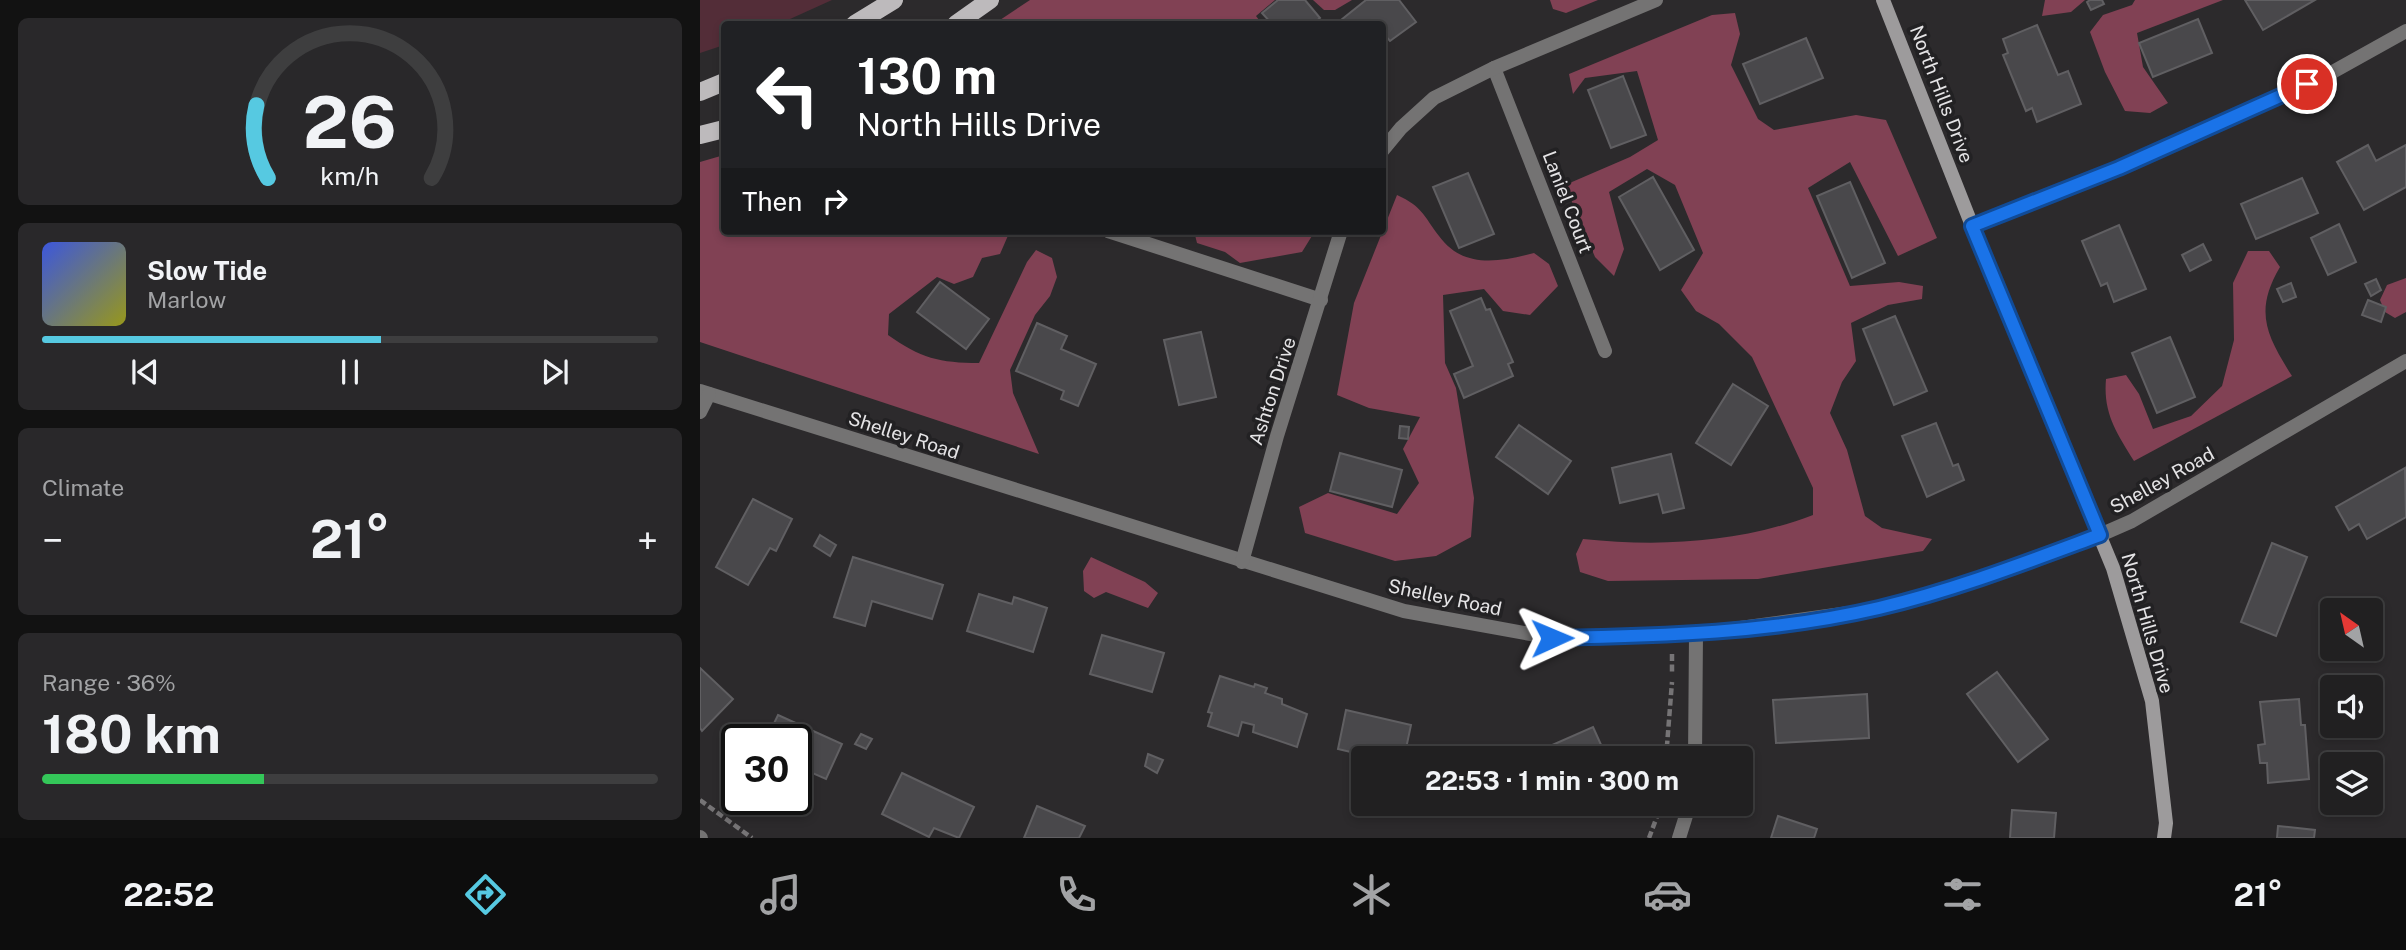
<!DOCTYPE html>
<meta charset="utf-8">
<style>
:root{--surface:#212021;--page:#29282a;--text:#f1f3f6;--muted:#a2a3a5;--line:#3e3e3f;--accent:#56c9e1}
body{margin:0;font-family:"Public Sans",sans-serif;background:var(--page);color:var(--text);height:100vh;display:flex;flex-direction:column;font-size:26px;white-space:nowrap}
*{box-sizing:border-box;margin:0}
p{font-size:23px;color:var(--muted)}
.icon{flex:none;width:38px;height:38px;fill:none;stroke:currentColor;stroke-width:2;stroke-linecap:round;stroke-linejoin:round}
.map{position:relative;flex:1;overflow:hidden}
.drawer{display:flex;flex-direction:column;gap:18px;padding:18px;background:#121212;width:700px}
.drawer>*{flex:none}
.banner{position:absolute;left:21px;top:21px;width:665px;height:214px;border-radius:7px;box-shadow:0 4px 10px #0003,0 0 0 2px var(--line);background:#202124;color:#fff;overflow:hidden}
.needle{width:46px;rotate:326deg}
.tools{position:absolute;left:1620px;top:598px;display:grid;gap:14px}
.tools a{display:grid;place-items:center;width:63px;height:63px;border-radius:7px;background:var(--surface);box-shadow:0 4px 10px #0003,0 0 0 2px var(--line);font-size:35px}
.speed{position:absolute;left:21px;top:724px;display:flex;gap:14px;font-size:35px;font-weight:700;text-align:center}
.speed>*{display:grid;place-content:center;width:91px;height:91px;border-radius:50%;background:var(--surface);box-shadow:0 4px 10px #0003,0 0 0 2px var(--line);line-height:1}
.speed .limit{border:4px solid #111;border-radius:10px;background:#fff;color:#111}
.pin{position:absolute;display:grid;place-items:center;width:60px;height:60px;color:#fff;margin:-30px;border:4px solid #fff;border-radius:50%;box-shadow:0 2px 7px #0007}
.me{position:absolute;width:77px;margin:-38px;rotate:89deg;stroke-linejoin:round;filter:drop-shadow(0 0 5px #0008)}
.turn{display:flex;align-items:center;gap:24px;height:147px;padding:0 21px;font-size:32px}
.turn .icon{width:91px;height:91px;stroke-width:2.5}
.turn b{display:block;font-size:49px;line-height:60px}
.then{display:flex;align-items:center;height:66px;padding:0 21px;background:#0003;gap:14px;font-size:26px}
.big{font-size:52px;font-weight:700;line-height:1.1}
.drawer .card{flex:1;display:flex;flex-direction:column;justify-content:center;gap:10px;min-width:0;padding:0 24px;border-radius:10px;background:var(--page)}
.drawer .dial{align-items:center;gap:0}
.dial svg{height:182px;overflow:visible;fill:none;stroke:var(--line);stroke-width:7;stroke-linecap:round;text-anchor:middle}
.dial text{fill:var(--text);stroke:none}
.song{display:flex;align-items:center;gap:21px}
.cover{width:84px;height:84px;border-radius:10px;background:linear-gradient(135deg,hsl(230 70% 55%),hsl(60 70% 35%))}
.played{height:7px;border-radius:4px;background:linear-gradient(90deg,var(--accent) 55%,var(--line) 55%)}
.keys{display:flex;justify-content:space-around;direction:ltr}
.heat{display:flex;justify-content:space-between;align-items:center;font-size:38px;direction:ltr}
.charge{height:10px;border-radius:5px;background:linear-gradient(90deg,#34c759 36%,var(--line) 0)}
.trip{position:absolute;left:651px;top:746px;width:402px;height:70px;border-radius:7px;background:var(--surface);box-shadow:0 4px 10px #0003,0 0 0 2px var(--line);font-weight:700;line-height:70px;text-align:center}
.dock{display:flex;height:112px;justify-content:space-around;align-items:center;background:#0d0d0d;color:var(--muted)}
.dock .icon{width:49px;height:49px}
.dock .current{color:var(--accent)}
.dock b{font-size:32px;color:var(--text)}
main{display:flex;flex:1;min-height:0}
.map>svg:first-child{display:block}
.green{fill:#532d38}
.forest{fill:#814154}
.building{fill:#49484b;stroke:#605f62;stroke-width:2}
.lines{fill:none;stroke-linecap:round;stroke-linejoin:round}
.path{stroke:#767476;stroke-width:4.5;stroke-dasharray:7 3.5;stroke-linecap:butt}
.minor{stroke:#747373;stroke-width:14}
.tertiary{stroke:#747373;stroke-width:14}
.secondary{stroke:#9d9b9c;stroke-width:14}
.primary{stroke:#bdbabc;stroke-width:18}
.route-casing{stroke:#114b97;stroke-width:18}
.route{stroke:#1a73e8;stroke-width:12}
.labels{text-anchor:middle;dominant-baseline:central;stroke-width:7;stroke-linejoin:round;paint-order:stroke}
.street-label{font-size:19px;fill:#e5e4e6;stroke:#222123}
</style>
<main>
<section class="drawer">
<div class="card dial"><svg viewBox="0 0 100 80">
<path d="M14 69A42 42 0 1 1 86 69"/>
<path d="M14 69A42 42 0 0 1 9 37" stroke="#56c9e1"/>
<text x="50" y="56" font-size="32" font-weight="700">26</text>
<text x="50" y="72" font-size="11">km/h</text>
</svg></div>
<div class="card">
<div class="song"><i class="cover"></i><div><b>Slow Tide</b><p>Marlow</p></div></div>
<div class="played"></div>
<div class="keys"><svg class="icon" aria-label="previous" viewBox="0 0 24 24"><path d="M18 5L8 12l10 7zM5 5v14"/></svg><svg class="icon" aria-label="pause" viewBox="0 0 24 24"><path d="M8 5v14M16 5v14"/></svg><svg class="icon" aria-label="next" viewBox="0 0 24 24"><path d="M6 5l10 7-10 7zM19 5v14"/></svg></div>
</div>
<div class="card"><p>Climate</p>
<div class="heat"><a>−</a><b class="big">21°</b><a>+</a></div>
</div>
<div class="card"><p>Range · 36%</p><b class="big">180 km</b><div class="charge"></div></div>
</section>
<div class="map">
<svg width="1706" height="838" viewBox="0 0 1706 838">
<rect width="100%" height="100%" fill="#2c2a2c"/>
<path class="green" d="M0,0H132L79,24H24V45L0,53Z"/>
<g class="forest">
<path d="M330,0H575L556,16L562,24H294Z"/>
<path d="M613,0H652L635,10H624Z"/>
<path d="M850,0H898L866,13L853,9Z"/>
<path d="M1345,0H1385L1371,12L1342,16Z"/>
<path d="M1435,0H1523L1437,33L1443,67L1468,103L1450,113L1425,111L1405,72L1390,32L1403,15L1432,5Z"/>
<path d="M1035,13L1040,34L1031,65L1058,119L1074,130L1156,115L1186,120L1237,238L1198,256L1150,162L1108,188L1150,286L1199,282L1223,286L1222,299L1188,305L1151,323L1156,361L1142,382L1130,413L1147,450L1165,516L1182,528L1232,539L1223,551L1058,579L908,581L880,572L876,554L883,539C961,547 1039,543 1113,515V488L1052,357L1019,324L996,311L981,290L1003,253L975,185L947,169L909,192L924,249L914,276L895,257L865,185L930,157L958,140L937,71L885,78L873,94L869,74L1012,15Z"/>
<path d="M24,155V231H188V234L233,235L234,231H310L300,254L282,258L273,277L254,284L237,277L189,314L188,335C220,358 240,363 279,363L327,262L336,250L352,258L357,277L350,296L335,315L310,370L313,393L339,454L0,342V162Z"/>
<path d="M697,195C723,207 723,215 739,236C763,269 799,262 834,253L849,264L858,286L830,315L803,311L784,289L743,295L745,363L756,388L774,498L771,537L736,556L695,561L605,533L599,507L628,493L697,514L719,483L703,449L720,417L669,408L637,395L654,303Z"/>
<path d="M494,231H615L602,252L540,263L525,252L497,243Z"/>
<path d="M1548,251H1569L1580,267C1554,311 1566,335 1592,376L1434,461C1416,432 1403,413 1406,379L1426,375L1439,394L1453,429L1491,416L1522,386L1534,340L1533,283Z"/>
<path d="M1706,278V312L1695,318L1685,312L1680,300L1687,285Z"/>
<path d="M391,557L445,582L458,593L448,608L406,592L394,598L384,591L383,571Z"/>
</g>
<g class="building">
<path d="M578,0H605L620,18L613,24H572L562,13Z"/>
<path d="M666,0H699L716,22L690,41L682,32V24H636Z"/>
<path d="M1390,0H1402L1404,4L1391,10L1387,2Z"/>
<path d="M1545,0H1615L1563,30Z"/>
<path d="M1498,19L1512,53L1453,77L1439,43Z"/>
<path d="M1337,25L1358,75L1368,71L1381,104L1337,122L1332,108L1326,111L1303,55L1308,53L1303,39Z"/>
<path d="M1106,38L1123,78L1060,104L1043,64Z"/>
<path d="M923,76L946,135L911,148L888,90Z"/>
<path d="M1668,145L1676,161L1706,145V187L1664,210L1637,162Z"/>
<path d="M768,173L794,234L759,248L733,187Z"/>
<path d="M953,177L994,250L960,270L919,197Z"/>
<path d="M1602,178L1618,213L1556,239L1541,204Z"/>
<path d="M1150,182L1185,263L1152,278L1117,196Z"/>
<path d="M1639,224L1656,262L1628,275L1611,238Z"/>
<path d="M1419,225L1446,289L1414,302L1407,283L1401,286L1382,241Z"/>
<path d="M1503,244L1511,260L1490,271L1482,255Z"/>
<path d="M1676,279L1681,290L1671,296L1665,284Z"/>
<path d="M240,282L289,319L266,349L217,312Z"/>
<path d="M1591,283L1596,297L1583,302L1577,289Z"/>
<path d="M781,298L786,310L790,309L813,362L808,364L813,376L764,398L754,374L773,366L750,311Z"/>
<path d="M1668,300L1686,307L1681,322L1662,315Z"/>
<path d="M1195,316L1227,391L1194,405L1163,329Z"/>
<path d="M337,323L367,336L361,349L396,364L378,406L361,399L364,391L316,371Z"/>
<path d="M501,332L516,397L479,405L464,340Z"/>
<path d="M1470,337L1495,397L1457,413L1432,353Z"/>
<path d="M1033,384L1068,406L1031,465L996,443Z"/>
<path d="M1236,423L1253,466L1258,464L1264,480L1227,497L1202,436Z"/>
<path d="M819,425L871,461L848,494L796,457Z"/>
<path d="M700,426L709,427L708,439L699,438Z"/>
<path d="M640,453L702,470L692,507L630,491Z"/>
<path d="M971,454L984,508L963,513L958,494L920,503L912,468Z"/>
<path d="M1705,468L1706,517L1667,539L1659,524L1649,530L1636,507Z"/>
<path d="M53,499L92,519L76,551L70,548L48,585L16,567Z"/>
<path d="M120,535L136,545L130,556L114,546Z"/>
<path d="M1572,543L1607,557L1576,636L1541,622Z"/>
<path d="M153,557L243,585L232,619L172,601L165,626L134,617Z"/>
<path d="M279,594L312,604L314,597L347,608L333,652L267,631Z"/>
<path d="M402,635L464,653L452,692L390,674Z"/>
<path d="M0,668L33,699L2,731L0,728Z"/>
<path d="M1297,672L1348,739L1318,762L1267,694Z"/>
<path d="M520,676L554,687L555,684L567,688L565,693L582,699V704L607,714L597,747L553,732L554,725L542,722L538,736L508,726L512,713L508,712Z"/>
<path d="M1167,694L1169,738L1076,743L1073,700Z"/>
<path d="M1599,699L1601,725H1605L1609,779L1568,783L1567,763H1560L1558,745L1565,744L1560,702Z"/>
<path d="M646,710L711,725L704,758H676L638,749Z"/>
<path d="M78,715L142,744L126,779L108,771L106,777L96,773V740H66Z"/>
<path d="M893,727L907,758H837L834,753Z"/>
<path d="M161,734L172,739L166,749L155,744Z"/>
<path d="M448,754L463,760L457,773L445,766Z"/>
<path d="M202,773L274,807L259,838L234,828L229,837L182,814Z"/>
<path d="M337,806L385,826L379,838H324Z"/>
<path d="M1312,810L1356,813L1354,838H1310Z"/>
<path d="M1078,816L1117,829L1114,838H1071Z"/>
<path d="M1578,826L1615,830L1614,838H1577Z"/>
</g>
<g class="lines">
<g class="path">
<path d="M972,654V674"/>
<path d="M966,758L972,682"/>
<path d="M0,800L52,838"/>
<path d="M949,838L962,803"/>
</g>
<g class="minor">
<path d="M794,68L905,351"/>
<path d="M682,151L701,128L734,98L794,68L956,0"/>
<path d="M1272,226L1419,168L1629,74L1706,31"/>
<path d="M408,231L621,300"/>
<path d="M0,391L704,611L852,638L996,634L1178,609L1273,582L1400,535"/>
<path d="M0,412L9,394"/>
<path d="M542,562L577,436L641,231"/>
<path d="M995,758L996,634"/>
<path d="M0,837L1,838"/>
<path d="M979,838L990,803"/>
</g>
<path class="tertiary" d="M1400,535L1432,521L1706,361"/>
<path class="secondary" d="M1183,0L1282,251L1413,568L1452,701L1466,823L1464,838"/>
<g class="primary">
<path d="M155,24L194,0"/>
<path d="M256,24L290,0"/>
<path d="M0,92L24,82"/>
<path d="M0,135L24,129"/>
</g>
</g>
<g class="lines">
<g class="route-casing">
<path id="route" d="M852,638C961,636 1072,633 1179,608C1255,590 1327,562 1400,535L1272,226L1419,168L1607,84"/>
</g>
<use href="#route" class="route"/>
</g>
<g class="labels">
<g class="street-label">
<text transform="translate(1242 94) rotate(69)">North Hills Drive</text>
<text transform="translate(868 202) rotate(69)">Laniel Court</text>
<text transform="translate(572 391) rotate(-72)">Ashton Drive</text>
<text transform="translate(204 435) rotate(18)">Shelley Road</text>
<text transform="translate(1462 480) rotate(-29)">Shelley Road</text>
<text transform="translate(745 597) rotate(12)">Shelley Road</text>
<text transform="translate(1448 623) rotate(74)">North Hills Drive</text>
</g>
</g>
</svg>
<div class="tools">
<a><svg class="needle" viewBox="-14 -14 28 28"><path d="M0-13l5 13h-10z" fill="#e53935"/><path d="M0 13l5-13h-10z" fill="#a2a3a5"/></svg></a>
<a><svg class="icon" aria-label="sound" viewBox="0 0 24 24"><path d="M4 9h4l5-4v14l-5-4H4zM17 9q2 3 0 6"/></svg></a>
<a><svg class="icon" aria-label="layers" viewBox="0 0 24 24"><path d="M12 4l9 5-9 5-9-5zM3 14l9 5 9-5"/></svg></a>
</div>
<div class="speed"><div class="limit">30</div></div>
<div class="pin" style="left:1607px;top:84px;background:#d93025"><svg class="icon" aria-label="arrive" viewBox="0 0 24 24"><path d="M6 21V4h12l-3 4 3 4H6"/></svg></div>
<svg class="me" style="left:852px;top:638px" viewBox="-20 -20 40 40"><path d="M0-17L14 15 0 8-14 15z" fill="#1a73e8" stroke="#fff" stroke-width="4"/></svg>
<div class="trip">22:53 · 1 min · 300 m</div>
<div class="banner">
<div class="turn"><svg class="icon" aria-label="left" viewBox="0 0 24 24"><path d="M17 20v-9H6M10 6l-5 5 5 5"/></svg><div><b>130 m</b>North Hills Drive</div></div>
<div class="then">Then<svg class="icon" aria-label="right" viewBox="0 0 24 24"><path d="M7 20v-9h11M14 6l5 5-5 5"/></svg></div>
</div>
</div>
</main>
<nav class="dock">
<b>22:52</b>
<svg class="icon current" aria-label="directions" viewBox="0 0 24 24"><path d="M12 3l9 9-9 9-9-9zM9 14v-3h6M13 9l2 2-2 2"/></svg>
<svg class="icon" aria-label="music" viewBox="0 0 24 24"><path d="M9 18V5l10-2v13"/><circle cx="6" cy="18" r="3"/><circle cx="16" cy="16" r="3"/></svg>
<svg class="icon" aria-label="phone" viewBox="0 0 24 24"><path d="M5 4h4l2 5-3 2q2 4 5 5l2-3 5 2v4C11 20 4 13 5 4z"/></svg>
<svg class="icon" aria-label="climate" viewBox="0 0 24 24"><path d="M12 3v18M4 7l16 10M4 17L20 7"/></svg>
<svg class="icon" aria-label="car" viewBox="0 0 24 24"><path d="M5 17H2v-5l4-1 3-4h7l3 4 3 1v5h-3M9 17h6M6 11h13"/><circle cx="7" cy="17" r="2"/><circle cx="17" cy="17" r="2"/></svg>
<svg class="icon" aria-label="filters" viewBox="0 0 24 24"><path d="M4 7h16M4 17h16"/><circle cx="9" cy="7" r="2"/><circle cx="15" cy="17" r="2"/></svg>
<b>21°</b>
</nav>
